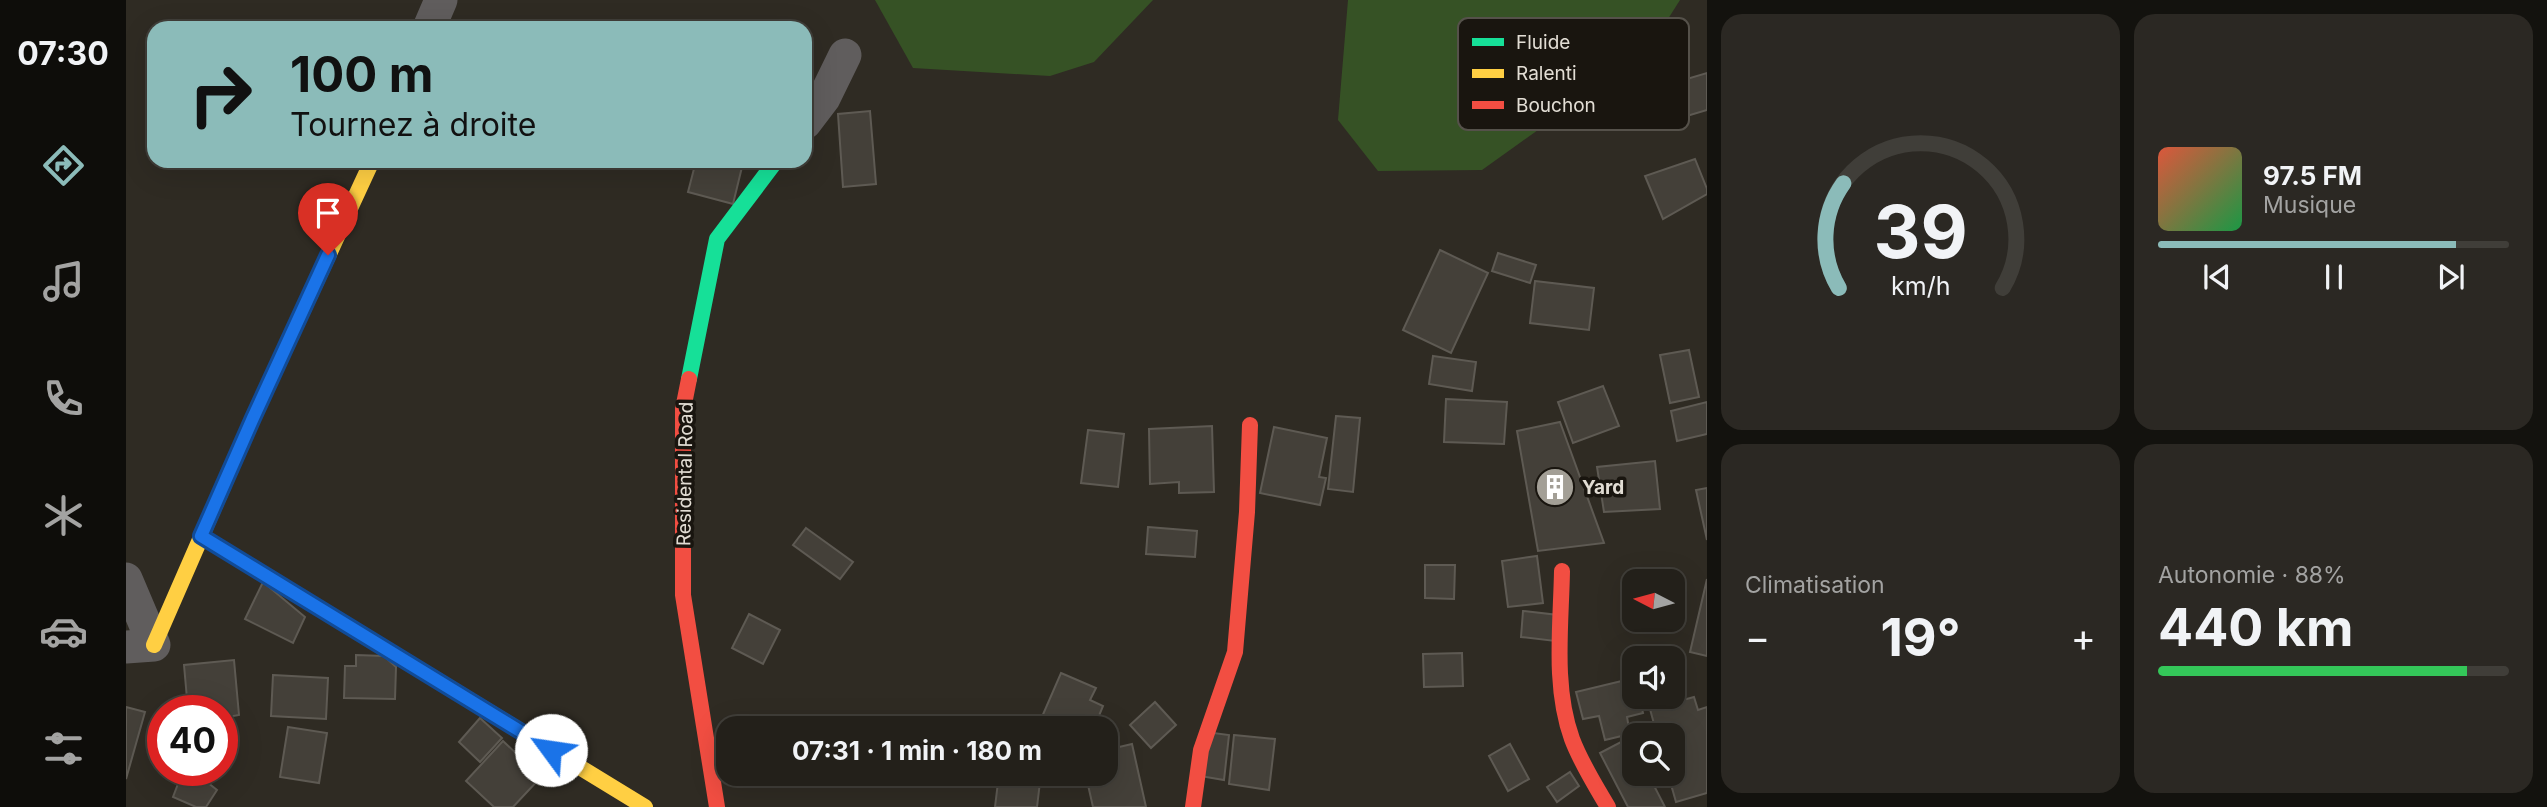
<!DOCTYPE html>
<html lang="fr">
<meta charset="utf-8">
<style>
:root{--surface:#23201a;--page:#2b2823;--text:#f1f3f6;--muted:#a3a3a2;--line:#403e39;--accent:#8bbbb9}
body{margin:0;font-family:Inter,sans-serif;background:var(--page);color:var(--text);height:100vh;display:flex;flex-direction:column;font-size:26px;white-space:nowrap}
*{box-sizing:border-box;margin:0}
p{font-size:23px;color:var(--muted)}
.icon{flex:none;width:38px;height:38px;fill:none;stroke:currentColor;stroke-width:2;stroke-linecap:round;stroke-linejoin:round}
.map{position:relative;flex:1;overflow:hidden}
.side{display:flex;flex-direction:column;gap:14px;padding:14px;background:#13120e;width:840px}
.side>*{flex:none}
.hud{position:absolute;left:21px;top:21px;width:665px;height:147px;border-radius:21px;box-shadow:0 7px 28px #0002,0 0 0 2px var(--line);background:#8bbbb9;color:#111;overflow:hidden}
.needle{width:46px;rotate:276deg}
.controls{position:absolute;left:1496px;top:569px;display:grid;gap:14px}
.controls a{display:grid;place-items:center;width:63px;height:63px;border-radius:14px;background:var(--surface);box-shadow:0 7px 28px #0002,0 0 0 2px var(--line);font-size:35px}
.speed{position:absolute;left:21px;top:695px;display:flex;gap:14px;font-size:35px;font-weight:700;text-align:center}
.speed>*{display:grid;place-content:center;width:91px;height:91px;border-radius:50%;background:var(--surface);box-shadow:0 7px 28px #0002,0 0 0 2px var(--line);line-height:1}
.speed .limit{border:10px solid #d22;background:#fff;color:#111}
.pin{position:absolute;display:grid;place-items:center;width:60px;height:60px;color:#fff;margin:-72px -30px;border-radius:50% 50% 50% 0;rotate:-45deg;box-shadow:0 0 7px #0007}
.pin .icon{rotate:45deg}
.me{position:absolute;width:77px;margin:-38px;rotate:301deg;stroke-linejoin:round;filter:drop-shadow(0 0 5px #0008)}
.turn{display:flex;align-items:center;gap:24px;height:147px;padding:0 28px;font-size:32px}
.turn .icon{width:91px;height:91px;stroke-width:2.5}
.turn b{display:block;font-size:49px;line-height:60px}
.big{font-size:52px;font-weight:700;line-height:1.1}
.side .card{flex:1;display:flex;flex-direction:column;justify-content:center;gap:10px;min-width:0;padding:0 24px;border-radius:21px;background:var(--page)}
.side .dial{align-items:center;gap:0}
.dial svg{height:182px;overflow:visible;fill:none;stroke:var(--line);stroke-width:7;stroke-linecap:round;text-anchor:middle}
.dial text{fill:var(--text);stroke:none}
.song{display:flex;align-items:center;gap:21px}
.cover{width:84px;height:84px;border-radius:10px;background:linear-gradient(135deg,hsl(10 70% 55%),hsl(140 70% 35%))}
.played{height:7px;border-radius:4px;background:linear-gradient(90deg,var(--accent) 85%,var(--line) 85%)}
.keys{display:flex;justify-content:space-around;direction:ltr}
.heat{display:flex;justify-content:space-between;align-items:center;font-size:38px;direction:ltr}
.charge{height:10px;border-radius:5px;background:linear-gradient(90deg,#34c759 88%,var(--line) 0)}
.side .tiles{flex:1;display:grid;gap:14px;grid-template-columns:repeat(2,1fr)}
.trip{position:absolute;left:590px;top:716px;width:402px;height:70px;border-radius:21px;background:var(--surface);box-shadow:0 7px 28px #0002,0 0 0 2px var(--line);font-weight:700;line-height:70px;text-align:center}
main{display:flex;flex:1;min-height:0}
.dock{display:flex;flex-direction:column;width:126px;justify-content:space-around;align-items:center;background:#0e0d0a;color:var(--muted)}
.dock .icon{width:49px;height:49px}
.dock .selected{color:var(--accent)}
.dock b{font-size:32px;color:var(--text)}
.map>svg:first-child{display:block}
.green{fill:#365225}
.building{fill:#444039;stroke:#5e5a53;stroke-width:2}
.lines{fill:none;stroke-linecap:round;stroke-linejoin:round}
.street{stroke:#605d5d;stroke-width:33}
.fast{stroke:#16e098;stroke-width:16}
.slow{stroke:#ffcf43;stroke-width:16}
.jam{stroke:#f24e42;stroke-width:16}
.route-casing{stroke:#114b97;stroke-width:18}
.route{stroke:#1a73e8;stroke-width:12}
.labels{text-anchor:middle;dominant-baseline:central;stroke-width:7;stroke-linejoin:round;paint-order:stroke}
.street-label{font-size:19px;fill:#e2ddd4;stroke:#19150f}
.poi-label{font-size:19px;font-weight:bold;fill:#e2ddd4;stroke:#19150f;text-anchor:start}
.key{fill:#19150f;stroke:#55514a;stroke-width:2}
.key-label{font-size:19px;fill:#e2ddd4}
</style>
<main>
<nav class="dock">
<b>07:30</b>
<svg class="icon selected" aria-label="directions" viewBox="0 0 24 24"><path d="M12 3l9 9-9 9-9-9zM9 14v-3h6M13 9l2 2-2 2"/></svg>
<svg class="icon" aria-label="music" viewBox="0 0 24 24"><path d="M9 18V5l10-2v13"/><circle cx="6" cy="18" r="3"/><circle cx="16" cy="16" r="3"/></svg>
<svg class="icon" aria-label="phone" viewBox="0 0 24 24"><path d="M5 4h4l2 5-3 2q2 4 5 5l2-3 5 2v4C11 20 4 13 5 4z"/></svg>
<svg class="icon" aria-label="climate" viewBox="0 0 24 24"><path d="M12 3v18M4 7l16 10M4 17L20 7"/></svg>
<svg class="icon" aria-label="car" viewBox="0 0 24 24"><path d="M5 17H2v-5l4-1 3-4h7l3 4 3 1v5h-3M9 17h6M6 11h13"/><circle cx="7" cy="17" r="2"/><circle cx="17" cy="17" r="2"/></svg>
<svg class="icon" aria-label="filters" viewBox="0 0 24 24"><path d="M4 7h16M4 17h16"/><circle cx="9" cy="7" r="2"/><circle cx="15" cy="17" r="2"/></svg>
</nav>
<div class="map">
<svg width="1581" height="807" viewBox="0 0 1581 807">
<rect width="100%" height="100%" fill="#2f2b23"/>
<g class="green">
<path d="M749,0H1027L968,62L924,76L787,68Z"/>
<path d="M1222,0H1554L1521,52L1356,170L1252,171L1212,120Z"/>
</g>
<g class="building">
<path d="M1581,73V110L1544,121L1534,87Z"/>
<path d="M744,111L750,184L717,187L712,114Z"/>
<path d="M1569,159L1581,189V194L1537,219L1519,176Z"/>
<path d="M570,161H591L616,167L607,204L562,192Z"/>
<path d="M1314,250L1362,273L1325,353L1277,330Z"/>
<path d="M1372,253L1410,265L1404,283L1366,271Z"/>
<path d="M1409,281L1468,288L1463,330L1404,323Z"/>
<path d="M1563,350L1573,397L1544,403L1534,355Z"/>
<path d="M1307,356L1350,362L1346,391L1303,384Z"/>
<path d="M1477,386L1493,426L1447,443L1432,402Z"/>
<path d="M1320,399L1381,402L1378,444L1318,442Z"/>
<path d="M1581,402V434L1551,441L1545,411Z"/>
<path d="M1210,416L1234,418L1227,492L1202,489Z"/>
<path d="M1434,422L1478,543L1412,551L1391,431Z"/>
<path d="M1086,426L1088,492L1053,493V482L1024,484L1023,429Z"/>
<path d="M1148,427L1201,438L1193,477L1200,478L1194,505L1134,493Z"/>
<path d="M962,430L998,434L992,487L955,483Z"/>
<path d="M1529,461L1534,509L1478,512L1471,467Z"/>
<path d="M1581,488V540L1570,490Z"/>
<path d="M1022,527L1071,531L1069,557L1020,554Z"/>
<path d="M680,528L727,562L714,579L667,545Z"/>
<path d="M1411,556L1417,603L1382,607L1376,561Z"/>
<path d="M1299,565H1329L1328,599L1299,598Z"/>
<path d="M1581,579V656L1564,652Z"/>
<path d="M137,582L179,617L167,643L119,619Z"/>
<path d="M1397,611L1432,615L1429,641L1395,637Z"/>
<path d="M623,614L654,630L637,664L606,648Z"/>
<path d="M1336,653L1337,686L1298,687L1297,654Z"/>
<path d="M230,655L258,656L270,667L269,699L218,698L219,666H230Z"/>
<path d="M108,660L113,715L96,718V710H62L58,665Z"/>
<path d="M935,673L970,688L964,700L977,706L968,728H936L915,719Z"/>
<path d="M147,675L202,678L200,719L145,716Z"/>
<path d="M1508,678V696H1513L1517,713L1501,717L1504,734L1479,740L1473,716L1457,719L1450,692Z"/>
<path d="M1568,697L1572,710L1581,707V793L1550,802L1542,774H1547V735H1531L1524,709Z"/>
<path d="M1029,702L1050,725L1025,748L1004,725Z"/>
<path d="M0,707L19,712L0,779Z"/>
<path d="M354,718L376,738L354,762L333,742Z"/>
<path d="M162,727L201,733L193,783L154,777Z"/>
<path d="M1516,731L1519,735H1508V774H1522L1539,807H1502L1474,753Z"/>
<path d="M1080,732L1103,735L1098,780L1074,776Z"/>
<path d="M1108,735L1149,739L1143,790L1103,784Z"/>
<path d="M377,741L415,777L387,807H368L340,781Z"/>
<path d="M1006,744L1020,807H967L962,785L973,782L971,774H980V750Z"/>
<path d="M1384,744L1403,779L1382,791L1363,756Z"/>
<path d="M70,770L88,777L81,782L91,790L80,807H70L47,797L55,776L64,780Z"/>
<path d="M1444,772L1453,786L1431,802L1421,787Z"/>
<path d="M873,774H890L889,780L914,782L911,807H869Z"/>
</g>
<g class="lines">
<g class="street">
<path d="M303,28L315,0"/>
<path d="M679,123L698,98L719,55"/>
<path d="M0,579L28,645L0,647"/>
</g>
<path class="fast" d="M563,379L591,239L650,161"/>
<g class="slow">
<path d="M75,536L519,807"/>
<path d="M28,645L127,418L246,161"/>
</g>
<g class="jam">
<path d="M563,379L557,409V595L591,807"/>
<path d="M1436,571C1435,626 1427,687 1446,739C1455,763 1469,785 1482,807"/>
<path d="M1067,807L1075,750L1109,652L1121,512L1124,425"/>
</g>
</g>
<g class="lines">
<g class="route-casing">
<path id="route" d="M202,255L127,418L75,536L425,750"/>
</g>
<use href="#route" class="route"/>
</g>
<defs>
<g id="building-disc" transform="scale(2.0125)"><circle r="9.5" fill="#a39f96" stroke="#19150f"/><path d="M-4-6H4V6H1V3H-1V6H-4ZM-2.5-4.3h1.7v1.8h-1.7ZM.8-4.3h1.7v1.8H.8ZM-2.5-1h1.7V.8h-1.7ZM.8-1h1.7V.8H.8Z" fill="#fff"/></g>
</defs>
<g fill-rule="evenodd">
<use href="#building-disc" x="1429" y="487"/>
</g>
<g class="labels">
<g class="street-label">
<text transform="translate(559 474) rotate(-89)">Residental Road</text>
</g>
<g class="poi-label">
<text x="1456" y="487">Yard</text>
</g>
</g>
<rect x="1332" y="18" width="231" height="112" rx="10" class="key"/>
<rect x="1346" y="38" width="32" height="8" fill="#16e098"/>
<rect x="1346" y="69" width="32" height="9" fill="#ffcf43"/>
<rect x="1346" y="101" width="32" height="8" fill="#f24e42"/>
<g class="key-label">
<text x="1390" y="49">Fluide</text>
<text x="1390" y="80">Ralenti</text>
<text x="1390" y="112">Bouchon</text>
</g>
</svg>
<div class="controls">
<a><svg class="needle" viewBox="-14 -14 28 28"><path d="M0-13l5 13h-10z" fill="#e53935"/><path d="M0 13l5-13h-10z" fill="#a3a3a2"/></svg></a>
<a><svg class="icon" aria-label="sound" viewBox="0 0 24 24"><path d="M4 9h4l5-4v14l-5-4H4zM17 9q2 3 0 6"/></svg></a>
<a><svg class="icon" aria-label="search" viewBox="0 0 24 24"><circle cx="10" cy="10" r="6"/><path d="M15 15l6 6"/></svg></a>
</div>
<div class="speed"><div class="limit">40</div></div>
<div class="pin" style="left:202px;top:255px;background:#d93025"><svg class="icon" aria-label="arrive" viewBox="0 0 24 24"><path d="M6 21V4h12l-3 4 3 4H6"/></svg></div>
<svg class="me" style="left:425px;top:750px" viewBox="-20 -20 40 40"><circle r="19" fill="#fff"/><path d="M0-13L10 11 0 6-10 11z" fill="#1a73e8"/></svg>
<div class="trip">07:31 · 1 min · 180 m</div>
<div class="hud">
<div class="turn"><svg class="icon" aria-label="right" viewBox="0 0 24 24"><path d="M7 20v-9h11M14 6l5 5-5 5"/></svg><div><b>100 m</b>Tournez à droite</div></div>
</div>
</div>
<section class="side">
<div class="tiles">
<div class="card dial"><svg viewBox="0 0 100 80">
<path d="M14 69A42 42 0 1 1 86 69"/>
<path d="M14 69A42 42 0 0 1 16 23" stroke="#8bbbb9"/>
<text x="50" y="56" font-size="32" font-weight="700">39</text>
<text x="50" y="72" font-size="11">km/h</text>
</svg></div>
<div class="card">
<div class="song"><i class="cover"></i><div><b>97.5 FM</b><p>Musique</p></div></div>
<div class="played"></div>
<div class="keys"><svg class="icon" aria-label="previous" viewBox="0 0 24 24"><path d="M18 5L8 12l10 7zM5 5v14"/></svg><svg class="icon" aria-label="pause" viewBox="0 0 24 24"><path d="M8 5v14M16 5v14"/></svg><svg class="icon" aria-label="next" viewBox="0 0 24 24"><path d="M6 5l10 7-10 7zM19 5v14"/></svg></div>
</div>
<div class="card"><p>Climatisation</p>
<div class="heat"><a>−</a><b class="big">19°</b><a>+</a></div>
</div>
<div class="card"><p>Autonomie · 88%</p><b class="big">440 km</b><div class="charge"></div></div>
</div>
</section>
</main>
